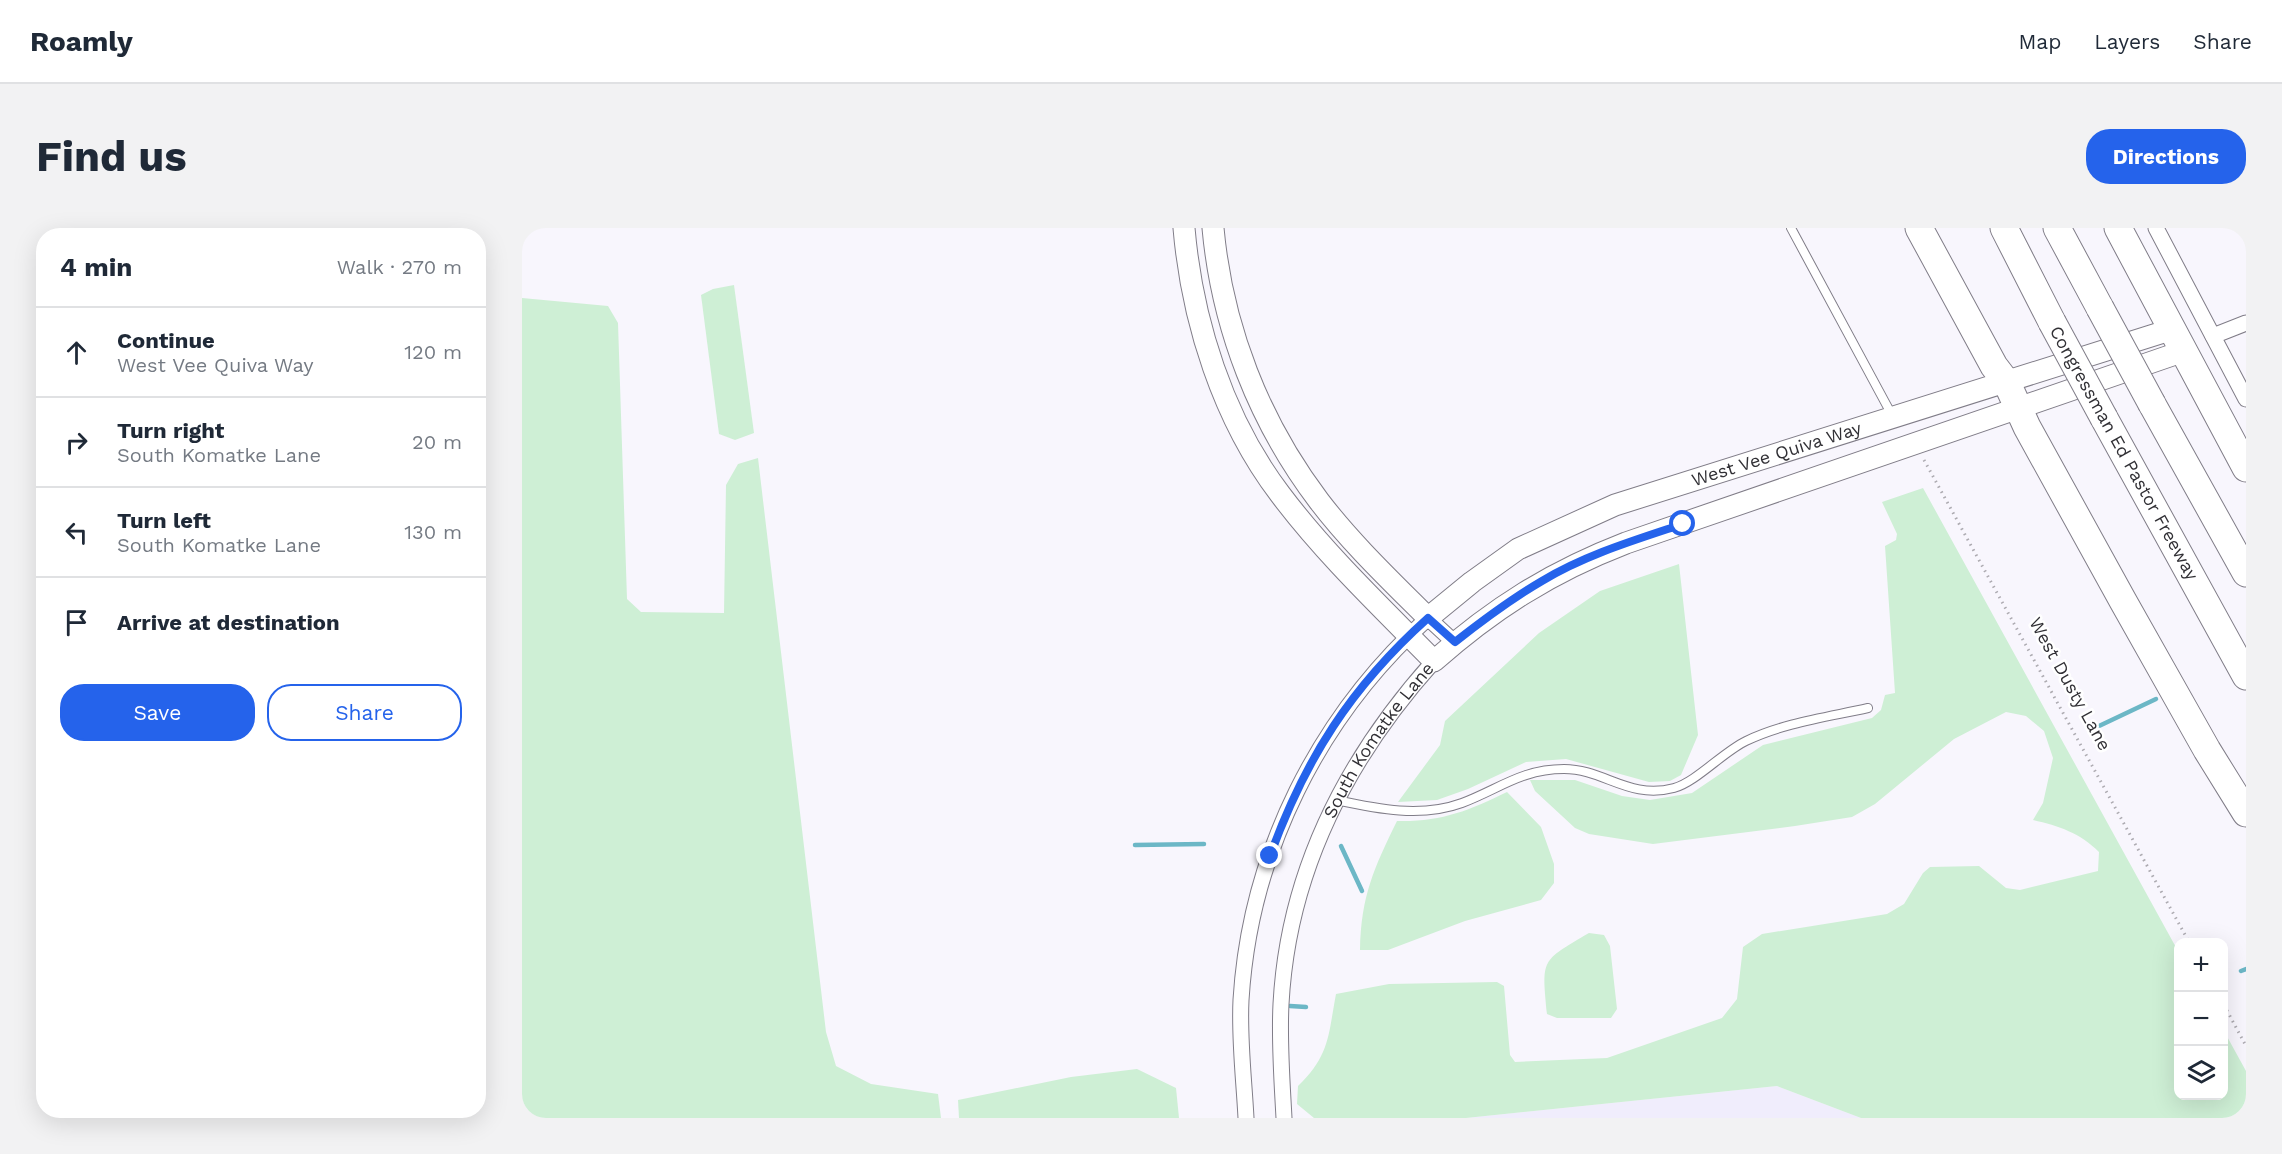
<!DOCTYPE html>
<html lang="en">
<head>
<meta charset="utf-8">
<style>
	:root { --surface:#fff; --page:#f2f2f3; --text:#1f2937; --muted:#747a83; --line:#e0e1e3; --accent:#2563eb }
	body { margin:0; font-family:"Work Sans",sans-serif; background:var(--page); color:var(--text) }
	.controls { position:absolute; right:18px; bottom:18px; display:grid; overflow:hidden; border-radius:12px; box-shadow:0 6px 24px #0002 }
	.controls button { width:54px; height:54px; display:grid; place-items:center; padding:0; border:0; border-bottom:2px solid var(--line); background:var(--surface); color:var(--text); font:30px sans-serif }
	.stop { position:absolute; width:18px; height:18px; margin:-14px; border:4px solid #2563eb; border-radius:50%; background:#fff }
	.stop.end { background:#2563eb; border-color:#fff; box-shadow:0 2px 6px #0008 }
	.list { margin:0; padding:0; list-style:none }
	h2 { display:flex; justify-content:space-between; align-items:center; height:78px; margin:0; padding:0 24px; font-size:26px }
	h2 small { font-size:20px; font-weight:400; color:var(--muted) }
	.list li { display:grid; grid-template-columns:39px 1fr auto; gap:18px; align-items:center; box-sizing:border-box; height:90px; padding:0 24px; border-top:2px solid var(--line) }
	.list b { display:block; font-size:22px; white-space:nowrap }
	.list p { margin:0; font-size:20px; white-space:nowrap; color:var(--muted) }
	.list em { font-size:20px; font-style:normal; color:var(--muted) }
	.actions { display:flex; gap:12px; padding:18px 24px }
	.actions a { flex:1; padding:14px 0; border:2px solid var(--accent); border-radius:24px; text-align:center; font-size:21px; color:var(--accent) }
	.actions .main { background:var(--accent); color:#fff }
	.icon { flex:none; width:33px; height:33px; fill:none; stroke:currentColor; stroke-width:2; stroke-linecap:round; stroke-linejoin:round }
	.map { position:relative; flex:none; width:1724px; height:890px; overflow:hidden; border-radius:24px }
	header { display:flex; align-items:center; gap:36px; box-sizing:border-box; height:84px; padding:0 30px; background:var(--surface); border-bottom:2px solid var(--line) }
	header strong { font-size:28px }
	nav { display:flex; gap:33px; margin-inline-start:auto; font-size:21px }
	.intro { display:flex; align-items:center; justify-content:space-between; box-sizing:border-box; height:144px; padding:0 36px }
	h1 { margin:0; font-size:42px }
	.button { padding:15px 27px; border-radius:24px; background:var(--accent); color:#fff; font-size:21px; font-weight:700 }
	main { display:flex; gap:36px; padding:0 36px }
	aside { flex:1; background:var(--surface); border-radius:24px; box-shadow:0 6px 24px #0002 }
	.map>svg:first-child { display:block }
	.built { fill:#f0edfc }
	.green { fill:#ceefd5 }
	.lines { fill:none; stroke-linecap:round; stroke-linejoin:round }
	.stream { stroke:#6cb7c6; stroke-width:4.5 }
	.lane-casing { stroke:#807d88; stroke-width:10 }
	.street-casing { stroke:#807d88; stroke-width:17 }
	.secondary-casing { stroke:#807d88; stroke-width:23 }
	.highway-casing { stroke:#807d88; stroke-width:29 }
	.path { stroke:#adabb1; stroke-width:3; stroke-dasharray:1.5 4.5; stroke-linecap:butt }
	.lane { stroke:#fff; stroke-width:8 }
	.street { stroke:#fff; stroke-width:15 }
	.secondary { stroke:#fff; stroke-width:21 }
	.highway { stroke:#fff; stroke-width:27 }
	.highway-bridge-casing { stroke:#807d88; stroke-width:29; stroke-linecap:butt }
	.highway-bridge { stroke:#fff; stroke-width:27 }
	.route { stroke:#2563eb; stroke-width:8 }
	.labels { text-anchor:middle; stroke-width:5; stroke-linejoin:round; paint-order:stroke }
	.street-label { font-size:18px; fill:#313035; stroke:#fff }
</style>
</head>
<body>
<header>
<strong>Roamly</strong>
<nav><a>Map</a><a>Layers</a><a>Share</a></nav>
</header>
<div class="intro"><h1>Find us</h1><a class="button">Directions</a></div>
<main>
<aside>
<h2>4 min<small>Walk · 270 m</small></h2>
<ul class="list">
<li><svg class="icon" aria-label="ahead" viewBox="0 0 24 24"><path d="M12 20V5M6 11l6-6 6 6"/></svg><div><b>Continue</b><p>West Vee Quiva Way</p></div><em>120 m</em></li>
<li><svg class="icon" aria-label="right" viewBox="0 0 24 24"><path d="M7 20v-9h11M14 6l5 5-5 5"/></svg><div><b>Turn right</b><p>South Komatke Lane</p></div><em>20 m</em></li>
<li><svg class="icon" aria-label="left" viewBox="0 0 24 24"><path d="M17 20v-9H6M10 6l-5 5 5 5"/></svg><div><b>Turn left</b><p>South Komatke Lane</p></div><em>130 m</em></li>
<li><svg class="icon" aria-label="arrive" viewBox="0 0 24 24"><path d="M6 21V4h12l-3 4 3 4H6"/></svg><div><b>Arrive at destination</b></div></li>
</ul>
<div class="actions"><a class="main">Save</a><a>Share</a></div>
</aside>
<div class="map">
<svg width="1724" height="890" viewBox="0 0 1724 890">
	<rect width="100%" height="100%" fill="#f8f6fd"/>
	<polygon class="built" points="1255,858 1339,890 944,890"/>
	<g class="green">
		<polygon points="212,57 232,205 213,212 197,206 179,67 191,61"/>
		<polygon points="0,70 86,78 96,95 105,371 119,384 202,385 204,257 216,236 236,230 304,804 314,838 349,856 416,866 419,890 0,890"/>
		<path d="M1401,260l255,463v145h46v-65l22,40v47h-385l-84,-32 -311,32h-152l-17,-14 1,-18c32,-31 30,-50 38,-92l53,-10 108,-2 7,4 6,69 5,7 92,-4 115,-40 15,-19 6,-52 19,-13 125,-20 17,-10 19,-31 7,-6 49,-1 27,22 14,2 78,-19 1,-19c-19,-19 -40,-26 -66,-32l10,-17 10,-45 -9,-27 -18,-15 -20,-4 -52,27 -79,65 -23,13 -57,9 -142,18 -64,-10 -14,-6 -40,-37 -5,-11h45l47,16 28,4 42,-7 71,-48 109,-27 9,-8 4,-15 10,-2 -10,-147 11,-6 1,-6 -15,-32z"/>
		<polygon points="1157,336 1176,507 1159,547 1148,553 1127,554 1044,531 1004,534 946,561 915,572 876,574 918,517 923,493 1017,405 1078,363"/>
		<path d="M985,564l34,35 13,37v19l-13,17 -76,21 -77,29h-28c1,-54 14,-82 37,-129 44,1 71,-10 110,-29z"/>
		<path d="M1067,705l15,2 6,11 7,63 -6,9h-54l-10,-4c-5,-56 -7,-52 42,-81z"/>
		<polygon points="615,841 654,860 657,890 437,890 436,872 549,849"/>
	</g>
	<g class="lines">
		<g class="stream">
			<polyline points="1577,498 1634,471"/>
			<polyline points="613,617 682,616"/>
			<polyline points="819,618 840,663"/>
			<polyline points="1719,743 1724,741"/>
			<polyline points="768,778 784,779"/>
		</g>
		<g class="lane-casing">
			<g id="lane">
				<polyline points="1269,0 1371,189"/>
				<path d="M814,572c42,9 85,18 126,3 37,-14 60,-34 102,-34 40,0 65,31 110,19 22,-6 49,-36 72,-47 37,-18 82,-24 122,-33"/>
			</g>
		</g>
		<g class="street-casing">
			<g id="street">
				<polyline points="1634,0 1724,171"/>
				<polyline points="1691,108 1724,95"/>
				<path d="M724,890c-2,-39 -7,-79 -5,-118 9,-147 78,-284 187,-382l27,25"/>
				<path id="s1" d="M762,890c-2,-38 -5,-76 -3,-114 7,-132 66,-246 153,-343"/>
			</g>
		</g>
		<g class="secondary-casing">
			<g id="secondary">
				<path d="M662,0c8,93 39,191 96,266 45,60 101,113 154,167 60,-53 117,-89 192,-118l558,-192"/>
				<path id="s2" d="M691,0c9,99 46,194 106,273 32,42 72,80 109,117l44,-36 46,-33 97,-44 558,-176"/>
			</g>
		</g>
		<g class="highway-casing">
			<g id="highway">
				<polyline points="1397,0 1472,138 1485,155 1505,199 1601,373 1685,522 1724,585"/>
				<polyline points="1482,0 1530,94"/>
				<polyline points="1535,0 1578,80"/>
				<polyline points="1596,0 1724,240"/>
				<polyline points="1630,176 1724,345"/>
				<polyline points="1582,190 1724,448"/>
			</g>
		</g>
		<g class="path">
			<polyline points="1402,232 1667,714"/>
			<polyline points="1702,777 1724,818"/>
		</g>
		<use href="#lane" class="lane"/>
		<use href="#street" class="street"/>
		<use href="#secondary" class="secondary"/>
		<use href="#highway" class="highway"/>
		<g class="highway-bridge-casing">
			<g id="highway-bridge">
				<polyline points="1578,80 1630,176"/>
				<polyline points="1530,94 1582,190"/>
			</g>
		</g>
		<use href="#highway-bridge" class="highway-bridge"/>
	</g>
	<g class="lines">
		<path class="route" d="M748,628c35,-97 81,-169 158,-238l27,24c28,-22 56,-43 87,-61 43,-26 93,-41 141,-57"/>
	</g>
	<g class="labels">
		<g class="street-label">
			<text transform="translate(1602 225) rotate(61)" y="6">Congressman Ed Pastor Freeway</text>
			<text dy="6" stroke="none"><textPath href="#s2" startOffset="846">West Vee Quiva Way</textPath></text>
			<text transform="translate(1548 456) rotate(61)" y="6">West Dusty Lane</text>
			<text dy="6" stroke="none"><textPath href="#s1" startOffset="400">South Komatke Lane</textPath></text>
		</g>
	</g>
</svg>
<div class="controls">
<button>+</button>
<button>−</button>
<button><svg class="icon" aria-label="layers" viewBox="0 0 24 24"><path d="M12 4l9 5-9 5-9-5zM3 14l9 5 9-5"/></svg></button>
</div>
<div class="stop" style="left:1161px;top:296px"></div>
<div class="stop end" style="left:748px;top:628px"></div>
</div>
</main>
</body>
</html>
